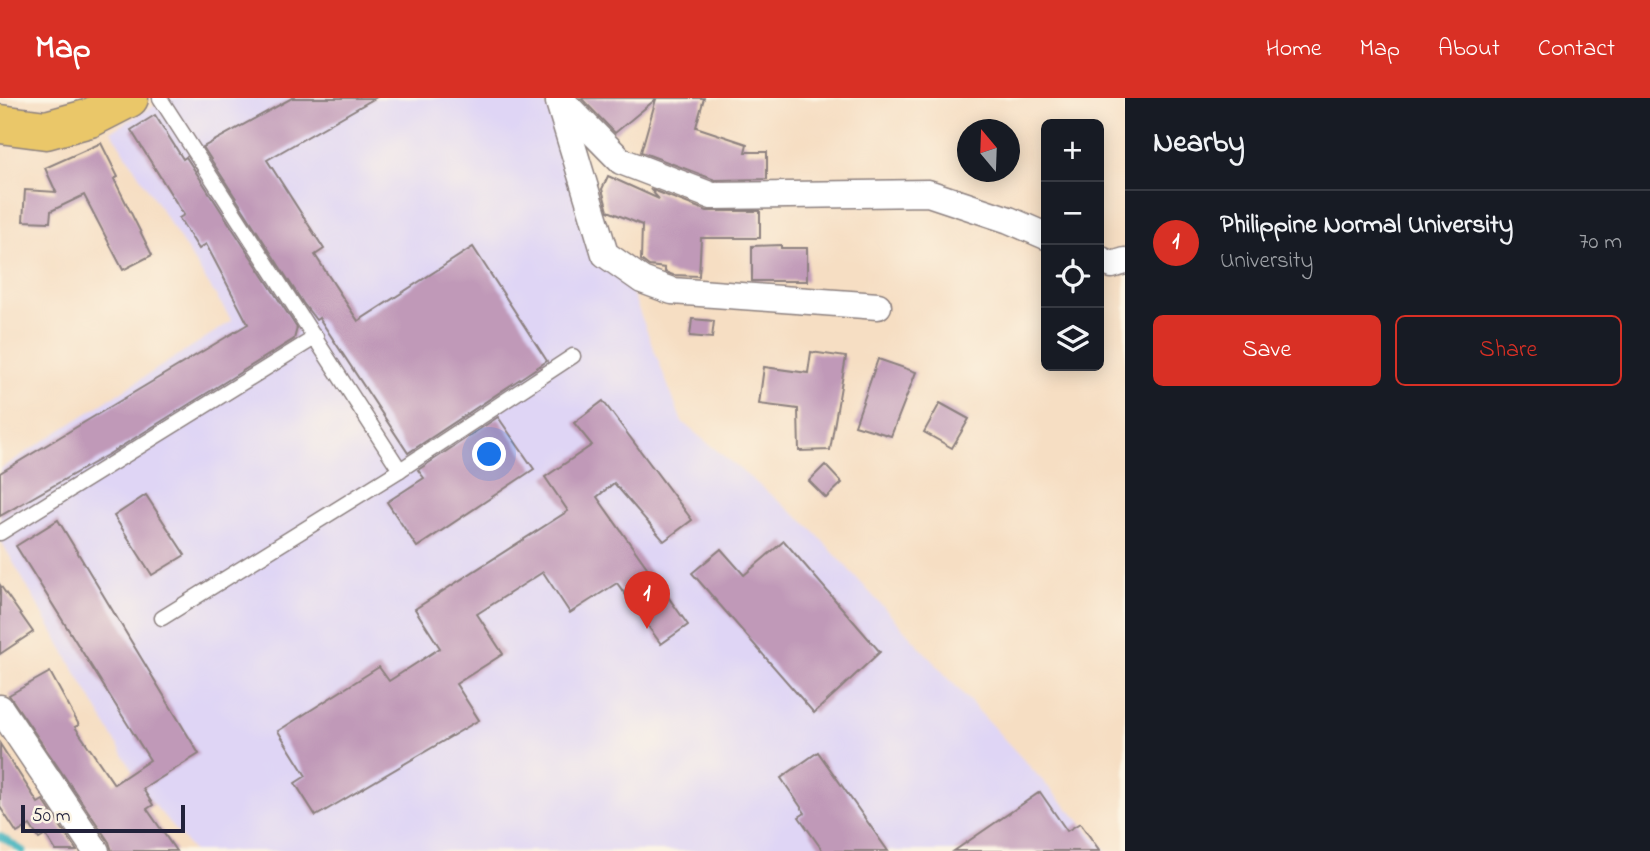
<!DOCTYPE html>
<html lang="en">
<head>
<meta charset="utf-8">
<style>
	:root { --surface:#171b24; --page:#20242c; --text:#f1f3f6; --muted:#9ea1a6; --line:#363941; --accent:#d93025 }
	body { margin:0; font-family:"Indie Flower",sans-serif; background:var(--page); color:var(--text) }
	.controls { position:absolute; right:21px; top:21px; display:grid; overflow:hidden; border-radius:10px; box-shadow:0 4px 18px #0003 }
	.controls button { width:63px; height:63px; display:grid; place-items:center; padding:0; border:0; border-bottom:2px solid var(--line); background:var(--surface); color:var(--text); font:35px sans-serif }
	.compass { position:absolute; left:957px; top:21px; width:63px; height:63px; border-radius:50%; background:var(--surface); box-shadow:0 4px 18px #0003; rotate:341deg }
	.scale { position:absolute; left:21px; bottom:18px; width:164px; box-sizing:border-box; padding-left:7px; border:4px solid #22223b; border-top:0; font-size:19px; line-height:24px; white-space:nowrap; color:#22223b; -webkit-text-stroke:5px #fcf5e5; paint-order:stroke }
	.you { position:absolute; left:490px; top:357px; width:24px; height:24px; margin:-18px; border:5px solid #fff; border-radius:50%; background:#1a73e8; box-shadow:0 0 0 10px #1a73e833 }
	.badge { display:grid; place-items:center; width:46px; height:46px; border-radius:50%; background:var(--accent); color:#fff; font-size:23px; font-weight:700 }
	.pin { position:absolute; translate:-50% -58px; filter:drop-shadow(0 2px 4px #0008) }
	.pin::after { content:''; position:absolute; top:37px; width:24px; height:21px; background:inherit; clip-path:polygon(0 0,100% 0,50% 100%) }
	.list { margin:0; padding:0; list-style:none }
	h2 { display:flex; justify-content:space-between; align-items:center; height:91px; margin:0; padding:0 28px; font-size:30px }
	h2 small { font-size:23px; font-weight:400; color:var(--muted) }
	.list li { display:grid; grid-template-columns:46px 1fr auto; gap:21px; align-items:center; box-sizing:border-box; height:105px; padding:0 28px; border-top:2px solid var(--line) }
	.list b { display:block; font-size:26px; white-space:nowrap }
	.list p { margin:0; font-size:23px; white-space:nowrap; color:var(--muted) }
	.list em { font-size:23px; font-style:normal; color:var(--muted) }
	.actions { display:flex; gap:14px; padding:21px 28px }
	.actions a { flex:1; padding:16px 0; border:2px solid var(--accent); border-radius:10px; text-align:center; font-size:24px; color:var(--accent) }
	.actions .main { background:var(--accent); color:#fff }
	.icon { flex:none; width:38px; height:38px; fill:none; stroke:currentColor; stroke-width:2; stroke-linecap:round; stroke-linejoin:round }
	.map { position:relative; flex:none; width:1125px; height:753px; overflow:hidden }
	header { display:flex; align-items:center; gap:42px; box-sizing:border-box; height:98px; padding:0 35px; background:var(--accent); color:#fff }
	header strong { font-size:33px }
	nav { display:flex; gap:38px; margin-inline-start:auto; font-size:24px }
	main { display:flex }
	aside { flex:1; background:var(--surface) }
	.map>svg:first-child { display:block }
	.built { fill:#dfd5f5 }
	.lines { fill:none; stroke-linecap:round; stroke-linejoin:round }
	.stream { stroke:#46b5bf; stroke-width:7 }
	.building { fill:#c099b8 }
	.lane-casing { stroke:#8c807f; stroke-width:17 }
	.street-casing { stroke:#8c807f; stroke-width:29 }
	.primary-casing { stroke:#8c807f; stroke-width:41 }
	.lane { stroke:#fff; stroke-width:14 }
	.street { stroke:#fff; stroke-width:26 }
	.primary { stroke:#eac769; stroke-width:38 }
</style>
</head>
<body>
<header>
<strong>Map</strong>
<nav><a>Home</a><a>Map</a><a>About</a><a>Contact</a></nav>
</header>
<main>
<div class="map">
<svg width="1125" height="753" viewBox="0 0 1125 753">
	<rect width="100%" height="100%" fill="#fcf5e5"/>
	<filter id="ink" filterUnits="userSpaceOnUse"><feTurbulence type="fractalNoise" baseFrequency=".0143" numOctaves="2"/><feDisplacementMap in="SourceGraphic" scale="14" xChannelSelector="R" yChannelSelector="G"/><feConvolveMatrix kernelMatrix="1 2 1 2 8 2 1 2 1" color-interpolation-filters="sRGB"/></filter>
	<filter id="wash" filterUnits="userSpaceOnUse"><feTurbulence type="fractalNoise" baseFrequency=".00686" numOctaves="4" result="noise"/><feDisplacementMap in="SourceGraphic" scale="28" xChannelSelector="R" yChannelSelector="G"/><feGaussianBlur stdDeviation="1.57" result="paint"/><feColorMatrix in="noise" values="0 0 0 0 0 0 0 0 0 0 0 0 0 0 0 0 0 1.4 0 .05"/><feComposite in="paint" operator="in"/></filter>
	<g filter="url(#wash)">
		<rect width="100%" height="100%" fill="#f6dec3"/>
		<polygon class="built" points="168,0 539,0 570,34 682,324 809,428 1107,753 193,753 146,697 0,441 0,371 232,223 111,33"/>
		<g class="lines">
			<polyline class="stream" points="0,738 23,753"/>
		</g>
		<g id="blocks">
			<g class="building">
				<polygon points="292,0 375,0 267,62 324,151 315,157 358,223 473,149 547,263 408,355 319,220 316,222 303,205 203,49"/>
				<polygon points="581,0 704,0 696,29 747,46 745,54 767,54 767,81 715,82 641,54 656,1 615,35"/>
				<polygon points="155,17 183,61 186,59 297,230 294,241 109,356 0,418 0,375 248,226 206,146 199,151 179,120 184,117 131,32"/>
				<polygon points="101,45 118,79 114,81 152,157 123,172 84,97 51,113 50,124 23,123 25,92 56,94 45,70"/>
				<polygon points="608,78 659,101 650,91 707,113 760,113 760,140 701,140 699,178 673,177 665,174 665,170 649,168 641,162 642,127 608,113 602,91"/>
				<polygon points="781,147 781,150 807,150 807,183 752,183 752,148"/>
				<polygon points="692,221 714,223 712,240 690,238"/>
				<polygon points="811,254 846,259 830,352 799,353 798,311 759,306 764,269 808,275"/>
				<polygon points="878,261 916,274 891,338 855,327"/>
				<polygon points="603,303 692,422 664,443 614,385 597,399 688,527 661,546 617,485 570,515 543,474 477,516 503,556 456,586 479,622 316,718 295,685 306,678 278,633 379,569 389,583 440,550 415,511 568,413 545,379 592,347 574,325"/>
				<polygon points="940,305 969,321 952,350 924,334"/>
				<polygon points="498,319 534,371 417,449 387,404 424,380 418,372"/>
				<polygon points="825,367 842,385 826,400 809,383"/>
				<polygon points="146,397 185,457 152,477 114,418"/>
				<polygon points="58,422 199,656 143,691 153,707 147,711 176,753 112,753 109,744 9,597 50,574 79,627 75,629 114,686 150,662 16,448"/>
				<polygon points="784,443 880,554 814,615 692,475 721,451 744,477"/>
				<polygon points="0,487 33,534 0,556"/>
				<polygon points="0,646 38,705 43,702 77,753 56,753 46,737 39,741 30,727 17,735 0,709"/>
				<polygon points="818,654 888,753 823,753 799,719 805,715 781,680"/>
				<polygon points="1040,694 1067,733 1080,725 1100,753 954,753"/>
			</g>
		</g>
	</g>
	<g filter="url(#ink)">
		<use href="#blocks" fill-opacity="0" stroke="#8c807f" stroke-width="2"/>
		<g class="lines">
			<g class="lane-casing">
				<g id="lane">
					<polyline points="160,0 400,372"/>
					<polyline points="0,435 316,239"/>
					<polyline points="162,520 400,372 573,258"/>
				</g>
			</g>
			<g class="street-casing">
				<g id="street">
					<polyline points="559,0 621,63 712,98 928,95 1009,122 1046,138"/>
					<polyline points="559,4 605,156 642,182 672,193 878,208"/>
					<polyline points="1099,161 1112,167 1125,163"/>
					<polyline points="0,610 96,753"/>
				</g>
			</g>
			<g class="primary-casing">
				<polyline id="primary" points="0,26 46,32 90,20 129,0"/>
			</g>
			<use href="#lane" class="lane"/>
			<use href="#street" class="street"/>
			<use href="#primary" class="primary"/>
		</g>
	</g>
</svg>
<div class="controls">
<button>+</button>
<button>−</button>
<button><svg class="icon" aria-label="locate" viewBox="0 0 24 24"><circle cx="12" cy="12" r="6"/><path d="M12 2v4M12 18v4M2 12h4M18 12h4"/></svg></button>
<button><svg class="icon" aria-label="layers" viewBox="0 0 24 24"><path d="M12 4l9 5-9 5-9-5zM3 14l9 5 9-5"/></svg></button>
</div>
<svg class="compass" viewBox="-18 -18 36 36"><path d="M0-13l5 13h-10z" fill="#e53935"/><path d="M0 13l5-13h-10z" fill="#9ea1a6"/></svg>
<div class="scale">50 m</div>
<div class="you"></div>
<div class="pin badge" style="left:647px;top:531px">1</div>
</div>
<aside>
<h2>Nearby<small></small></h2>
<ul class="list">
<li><span class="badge">1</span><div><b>Philippine Normal University</b><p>University</p></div><em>70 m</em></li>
</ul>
<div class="actions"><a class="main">Save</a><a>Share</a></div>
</aside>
</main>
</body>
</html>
